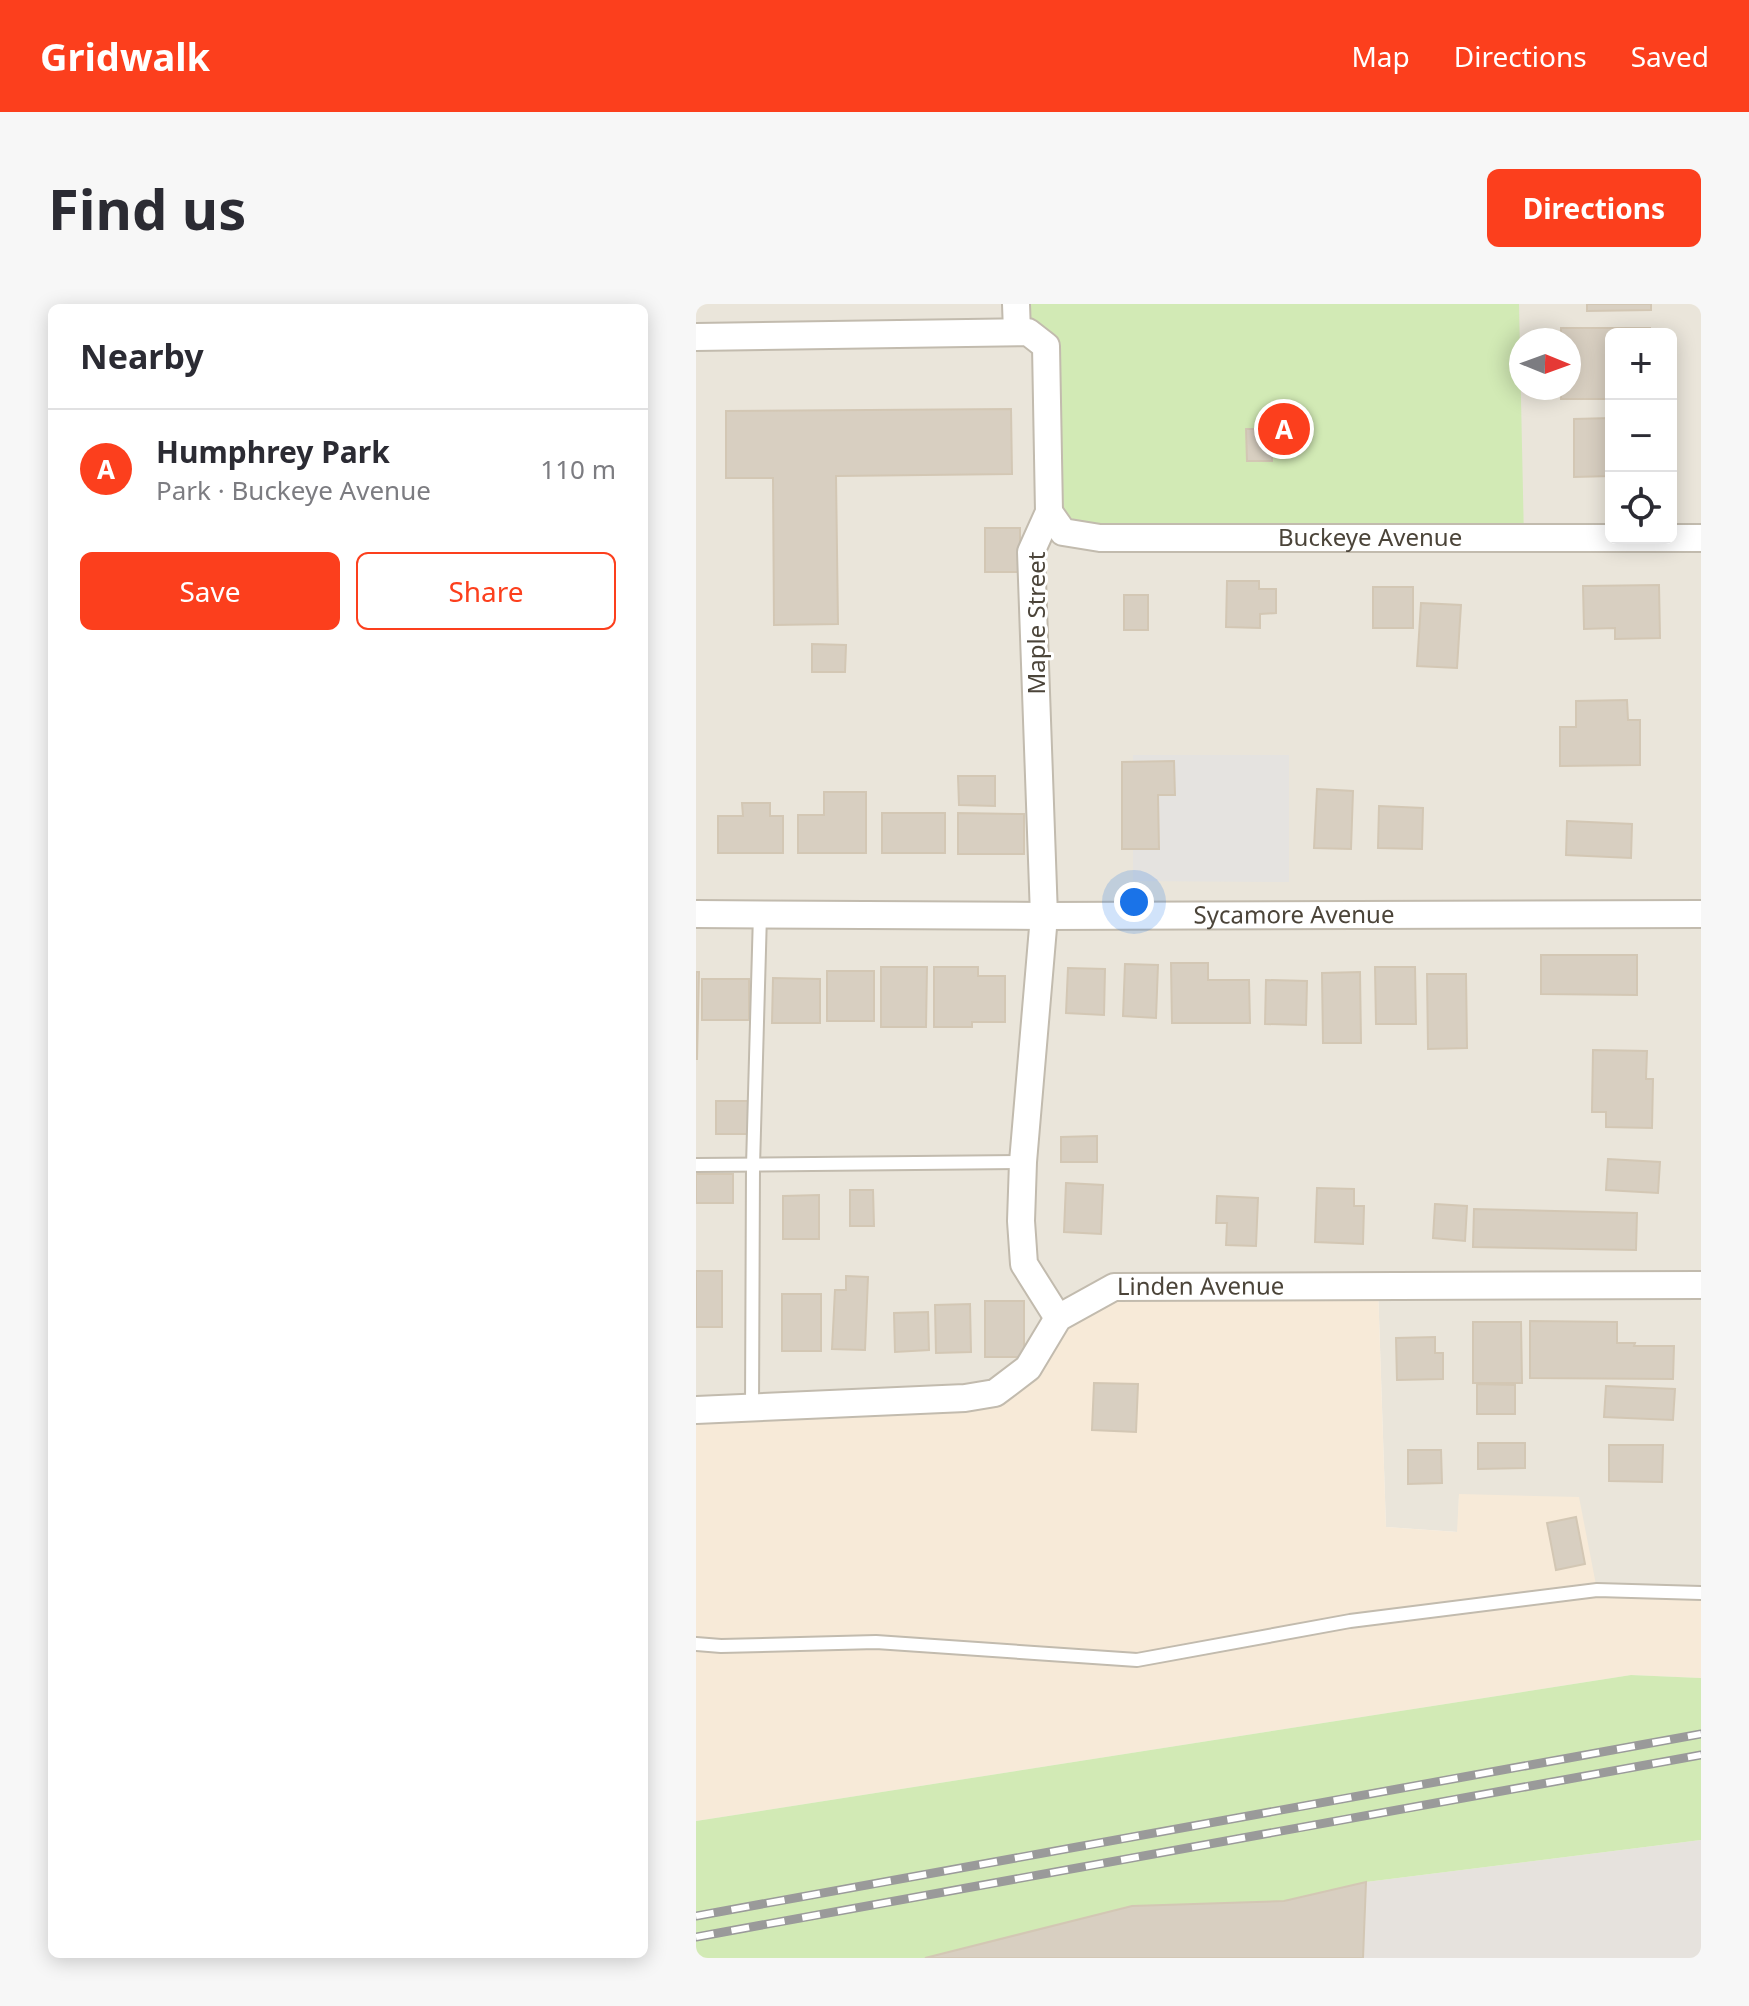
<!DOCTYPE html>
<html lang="en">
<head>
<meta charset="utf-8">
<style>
	:root { --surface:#fff; --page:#f7f7f7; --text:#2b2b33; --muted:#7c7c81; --line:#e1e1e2; --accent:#fc3f1d }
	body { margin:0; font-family:"Noto Sans",sans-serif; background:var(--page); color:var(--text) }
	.controls { position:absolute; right:24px; top:24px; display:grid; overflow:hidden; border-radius:12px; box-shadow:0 4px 20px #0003 }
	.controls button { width:72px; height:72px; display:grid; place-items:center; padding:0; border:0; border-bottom:2px solid var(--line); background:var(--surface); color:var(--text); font:40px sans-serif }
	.compass { position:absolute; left:813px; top:24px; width:72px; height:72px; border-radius:50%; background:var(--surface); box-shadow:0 4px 20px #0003; rotate:91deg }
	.you { position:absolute; left:438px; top:598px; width:28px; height:28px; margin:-20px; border:6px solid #fff; border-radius:50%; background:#1a73e8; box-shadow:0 0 0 12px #1a73e833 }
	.badge { display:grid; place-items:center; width:52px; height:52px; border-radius:50%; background:var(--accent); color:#fff; font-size:26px; font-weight:700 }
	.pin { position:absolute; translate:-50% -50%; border:4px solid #fff; box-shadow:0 2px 8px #0006 }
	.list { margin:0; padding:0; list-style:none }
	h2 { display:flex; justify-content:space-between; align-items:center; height:104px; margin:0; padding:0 32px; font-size:34px }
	h2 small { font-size:26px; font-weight:400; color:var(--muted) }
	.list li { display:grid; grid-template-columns:52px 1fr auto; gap:24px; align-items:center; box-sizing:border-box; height:120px; padding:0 32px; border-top:2px solid var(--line) }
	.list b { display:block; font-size:30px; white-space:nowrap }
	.list p { margin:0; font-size:26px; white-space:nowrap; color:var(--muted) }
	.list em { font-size:26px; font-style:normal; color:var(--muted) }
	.actions { display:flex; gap:16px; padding:24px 32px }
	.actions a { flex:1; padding:18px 0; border:2px solid var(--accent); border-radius:12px; text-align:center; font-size:28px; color:var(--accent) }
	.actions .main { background:var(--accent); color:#fff }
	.icon { flex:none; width:44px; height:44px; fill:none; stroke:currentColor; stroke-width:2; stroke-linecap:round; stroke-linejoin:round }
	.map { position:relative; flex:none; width:1005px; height:1654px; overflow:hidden; border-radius:12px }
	header { display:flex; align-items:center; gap:48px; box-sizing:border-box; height:112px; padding:0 40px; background:var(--accent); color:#fff }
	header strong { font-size:38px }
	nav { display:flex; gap:44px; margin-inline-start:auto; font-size:28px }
	.intro { display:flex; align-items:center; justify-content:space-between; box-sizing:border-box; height:192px; padding:0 48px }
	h1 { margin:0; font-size:56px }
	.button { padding:20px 36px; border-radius:12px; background:var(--accent); color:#fff; font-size:28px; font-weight:700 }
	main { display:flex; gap:48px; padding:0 48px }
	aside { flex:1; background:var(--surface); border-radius:12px; box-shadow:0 4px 20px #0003 }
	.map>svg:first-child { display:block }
	.residential { fill:#eae5da; fill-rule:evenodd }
	.commercial { fill:#f7ead8 }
	.industrial { fill:#e6e2dd }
	.green { fill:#d2eab5 }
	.parking { fill:#e5e3e0 }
	.building { fill:#d8cfc1; stroke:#d3c7b4; stroke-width:2 }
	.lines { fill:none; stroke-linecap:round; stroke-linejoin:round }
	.service-casing { stroke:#c2bbae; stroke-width:16 }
	.minor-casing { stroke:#c2bbae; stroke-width:30 }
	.service { stroke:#fff; stroke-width:12 }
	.minor { stroke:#fff; stroke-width:26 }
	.rail-casing { stroke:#9a9a9a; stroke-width:9 }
	.rail { stroke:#fff; stroke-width:6; stroke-dasharray:18; stroke-linecap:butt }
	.labels { text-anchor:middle; stroke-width:6; stroke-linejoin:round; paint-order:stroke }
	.street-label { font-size:24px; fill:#4b4439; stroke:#fff }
</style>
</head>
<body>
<header>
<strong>Gridwalk</strong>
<nav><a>Map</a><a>Directions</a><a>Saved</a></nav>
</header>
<div class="intro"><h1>Find us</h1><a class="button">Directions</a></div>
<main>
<aside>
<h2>Nearby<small></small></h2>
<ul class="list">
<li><span class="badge">A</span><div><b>Humphrey Park</b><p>Park · Buckeye Avenue</p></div><em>110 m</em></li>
</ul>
<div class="actions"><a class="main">Save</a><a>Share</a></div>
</aside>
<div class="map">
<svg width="1005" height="1654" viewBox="0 0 1005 1654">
	<rect width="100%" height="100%" fill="#f6f3ec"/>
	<path class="residential" d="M0,0h1005v1289l-104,-3 -138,-95 -1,37 -72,-5 -8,-240 -383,106 -299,17zM915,30h60v204h-60zM825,36h48v48h-48z"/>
	<polygon class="commercial" points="682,982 690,1223 761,1228 763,1190 883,1193 901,1286 1005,1289 1005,1374 935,1371 0,1517 0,1106 299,1089 362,1014 418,983"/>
	<polygon class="industrial" points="1005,1536 1005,1654 229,1654 436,1602 670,1578"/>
	<g class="green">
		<polygon points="320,0 823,0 828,236 367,228 350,42"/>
		<polygon points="935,1371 1005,1374 1005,1536 670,1578 588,1597 436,1602 229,1654 0,1654 0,1517"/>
	</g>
	<polygon class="parking" points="437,451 593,451 593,578 437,577"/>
	<g class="building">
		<polygon points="891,0 955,0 955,6 891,7"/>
		<polygon points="865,24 954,24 954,30 915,30 915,95 865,95 865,84 873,84 873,36 865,36"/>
		<polygon points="315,105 316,170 140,172 142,320 78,321 77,174 30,174 30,107"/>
		<polygon points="915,114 915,172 878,173 878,115"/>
		<polygon points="550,125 575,125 576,157 551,157"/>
		<rect x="289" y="224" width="35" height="44"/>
		<polygon points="531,277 563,277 563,285 580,285 580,309 564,310 564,324 530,323"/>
		<polygon points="963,281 964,334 919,335 919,324 888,325 887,282"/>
		<rect x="677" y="283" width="40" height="41"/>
		<rect x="428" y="291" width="24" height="35"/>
		<polygon points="725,299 765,301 761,364 721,362"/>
		<polygon points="116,340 150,341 149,368 116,368"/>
		<polygon points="931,396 932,416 944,416 944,461 864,462 864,423 880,423 880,397"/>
		<polygon points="478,457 479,491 462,491 463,545 426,545 426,458"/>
		<polygon points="262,472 299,472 299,502 263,501"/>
		<polygon points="621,485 657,487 655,545 618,544"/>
		<polygon points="128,488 170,488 170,549 102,549 102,511 128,511"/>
		<polygon points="46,499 74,499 74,512 87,512 87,549 22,549 22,512 47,512"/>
		<polygon points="683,502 727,504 726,545 682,544"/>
		<rect x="186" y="509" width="63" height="40"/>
		<polygon points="262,509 328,510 328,550 262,550"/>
		<polygon points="871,517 936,520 935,554 870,551"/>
		<polygon points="845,651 941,651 941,691 845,690"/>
		<polygon points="475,659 512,659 512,676 553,676 554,719 476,719"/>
		<polygon points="429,660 462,661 460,714 427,712"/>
		<polygon points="185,663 231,663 230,723 185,723"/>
		<polygon points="238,663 282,663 282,672 309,672 309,718 276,718 276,723 238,723"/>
		<polygon points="679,663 719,663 720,720 680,720"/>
		<polygon points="372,664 409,665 408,711 370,709"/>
		<rect x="131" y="667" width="47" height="50"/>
		<polygon points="0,668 3,668 1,755 0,755"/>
		<polygon points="664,668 665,739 627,739 626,669"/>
		<polygon points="731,670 770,670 771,744 732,745"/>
		<polygon points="77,674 124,675 124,719 76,719"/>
		<rect x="6" y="675" width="47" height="41"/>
		<polygon points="570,676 611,677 610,721 569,720"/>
		<polygon points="897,746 951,747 950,775 957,775 956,824 910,823 910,808 896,808"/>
		<polygon points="20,797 53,797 54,830 20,830"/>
		<polygon points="401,832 401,858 365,858 365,833"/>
		<polygon points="912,855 964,858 962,889 910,886"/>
		<rect x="0" y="870" width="37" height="29"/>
		<polygon points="370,879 407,881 405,930 368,928"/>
		<polygon points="621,884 658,885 658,902 668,902 667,940 619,938"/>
		<polygon points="154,886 177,886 178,922 154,922"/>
		<polygon points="123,891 123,935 87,935 87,892"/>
		<polygon points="521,892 562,894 560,942 530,941 531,919 520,919"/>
		<polygon points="739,900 771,902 769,937 737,934"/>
		<polygon points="778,905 941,909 940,946 777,943"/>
		<rect x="0" y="967" width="26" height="56"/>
		<polygon points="150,972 172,973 169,1046 136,1045 139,986 150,986"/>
		<rect x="86" y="990" width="39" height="57"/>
		<rect x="289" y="997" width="39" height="56"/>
		<polygon points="274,1000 275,1048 240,1049 239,1001"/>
		<polygon points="232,1008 233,1046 199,1048 198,1009"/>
		<polygon points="834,1017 921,1018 921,1039 939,1039 938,1042 978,1042 977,1075 834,1074"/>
		<polygon points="777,1018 825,1018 826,1079 777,1079"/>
		<polygon points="739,1033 739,1049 747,1049 747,1075 701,1076 700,1034"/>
		<polygon points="398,1079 442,1080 440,1128 396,1126"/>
		<polygon points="781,1080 819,1081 819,1110 781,1110"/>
		<polygon points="910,1082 979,1085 977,1116 908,1113"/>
		<polygon points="782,1139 829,1139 829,1164 782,1165"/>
		<polygon points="913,1141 967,1141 966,1178 913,1177"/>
		<polygon points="712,1146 745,1146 746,1179 712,1180"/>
		<polygon points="880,1213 889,1260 860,1266 851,1219"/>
		<polygon points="670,1578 667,1654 229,1654 436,1602 588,1597"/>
	</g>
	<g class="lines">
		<g class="service-casing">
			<g id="service">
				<polyline points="0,861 327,858"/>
				<polyline points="56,1105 57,862 64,610"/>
				<polyline points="0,1340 25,1342 180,1338 441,1356 654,1317 901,1286 1005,1289"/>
			</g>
		</g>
		<g class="minor-casing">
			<g id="minor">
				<polyline points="320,0 321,28"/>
				<polyline points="0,33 332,28 350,42 353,208 335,248 348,612 327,858 325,917 328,960 362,1014"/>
				<path id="s1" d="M353,208l14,20 37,6h601"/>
				<path id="s2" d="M0,610l348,2 657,-2"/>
				<path id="s3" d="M0,1106l269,-12 30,-5 33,-25 30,-50 56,-31 587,-2"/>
			</g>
		</g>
		<use href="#service" class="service"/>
		<use href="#minor" class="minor"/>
		<g class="rail-casing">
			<g id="rail">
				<polyline points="0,1612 1005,1430"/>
				<polyline points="0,1633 1005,1451"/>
			</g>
		</g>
		<use href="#rail" class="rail"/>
	</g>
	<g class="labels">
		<g class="street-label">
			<text dy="8" stroke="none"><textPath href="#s1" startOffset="332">Buckeye Avenue</textPath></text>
			<text transform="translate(341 319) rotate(-90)" y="8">Maple Street</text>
			<text dy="8" stroke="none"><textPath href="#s2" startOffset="598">Sycamore Avenue</textPath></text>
			<text dy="8" stroke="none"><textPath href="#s3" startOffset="550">Linden Avenue</textPath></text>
		</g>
	</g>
</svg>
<div class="controls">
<button>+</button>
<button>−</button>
<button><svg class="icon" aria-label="locate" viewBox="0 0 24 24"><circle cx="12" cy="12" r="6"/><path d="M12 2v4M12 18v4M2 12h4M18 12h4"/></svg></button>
</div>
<svg class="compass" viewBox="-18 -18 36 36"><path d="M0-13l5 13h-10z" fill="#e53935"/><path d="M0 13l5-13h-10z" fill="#7c7c81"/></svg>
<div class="you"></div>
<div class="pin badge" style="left:588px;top:125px">A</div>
</div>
</main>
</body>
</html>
